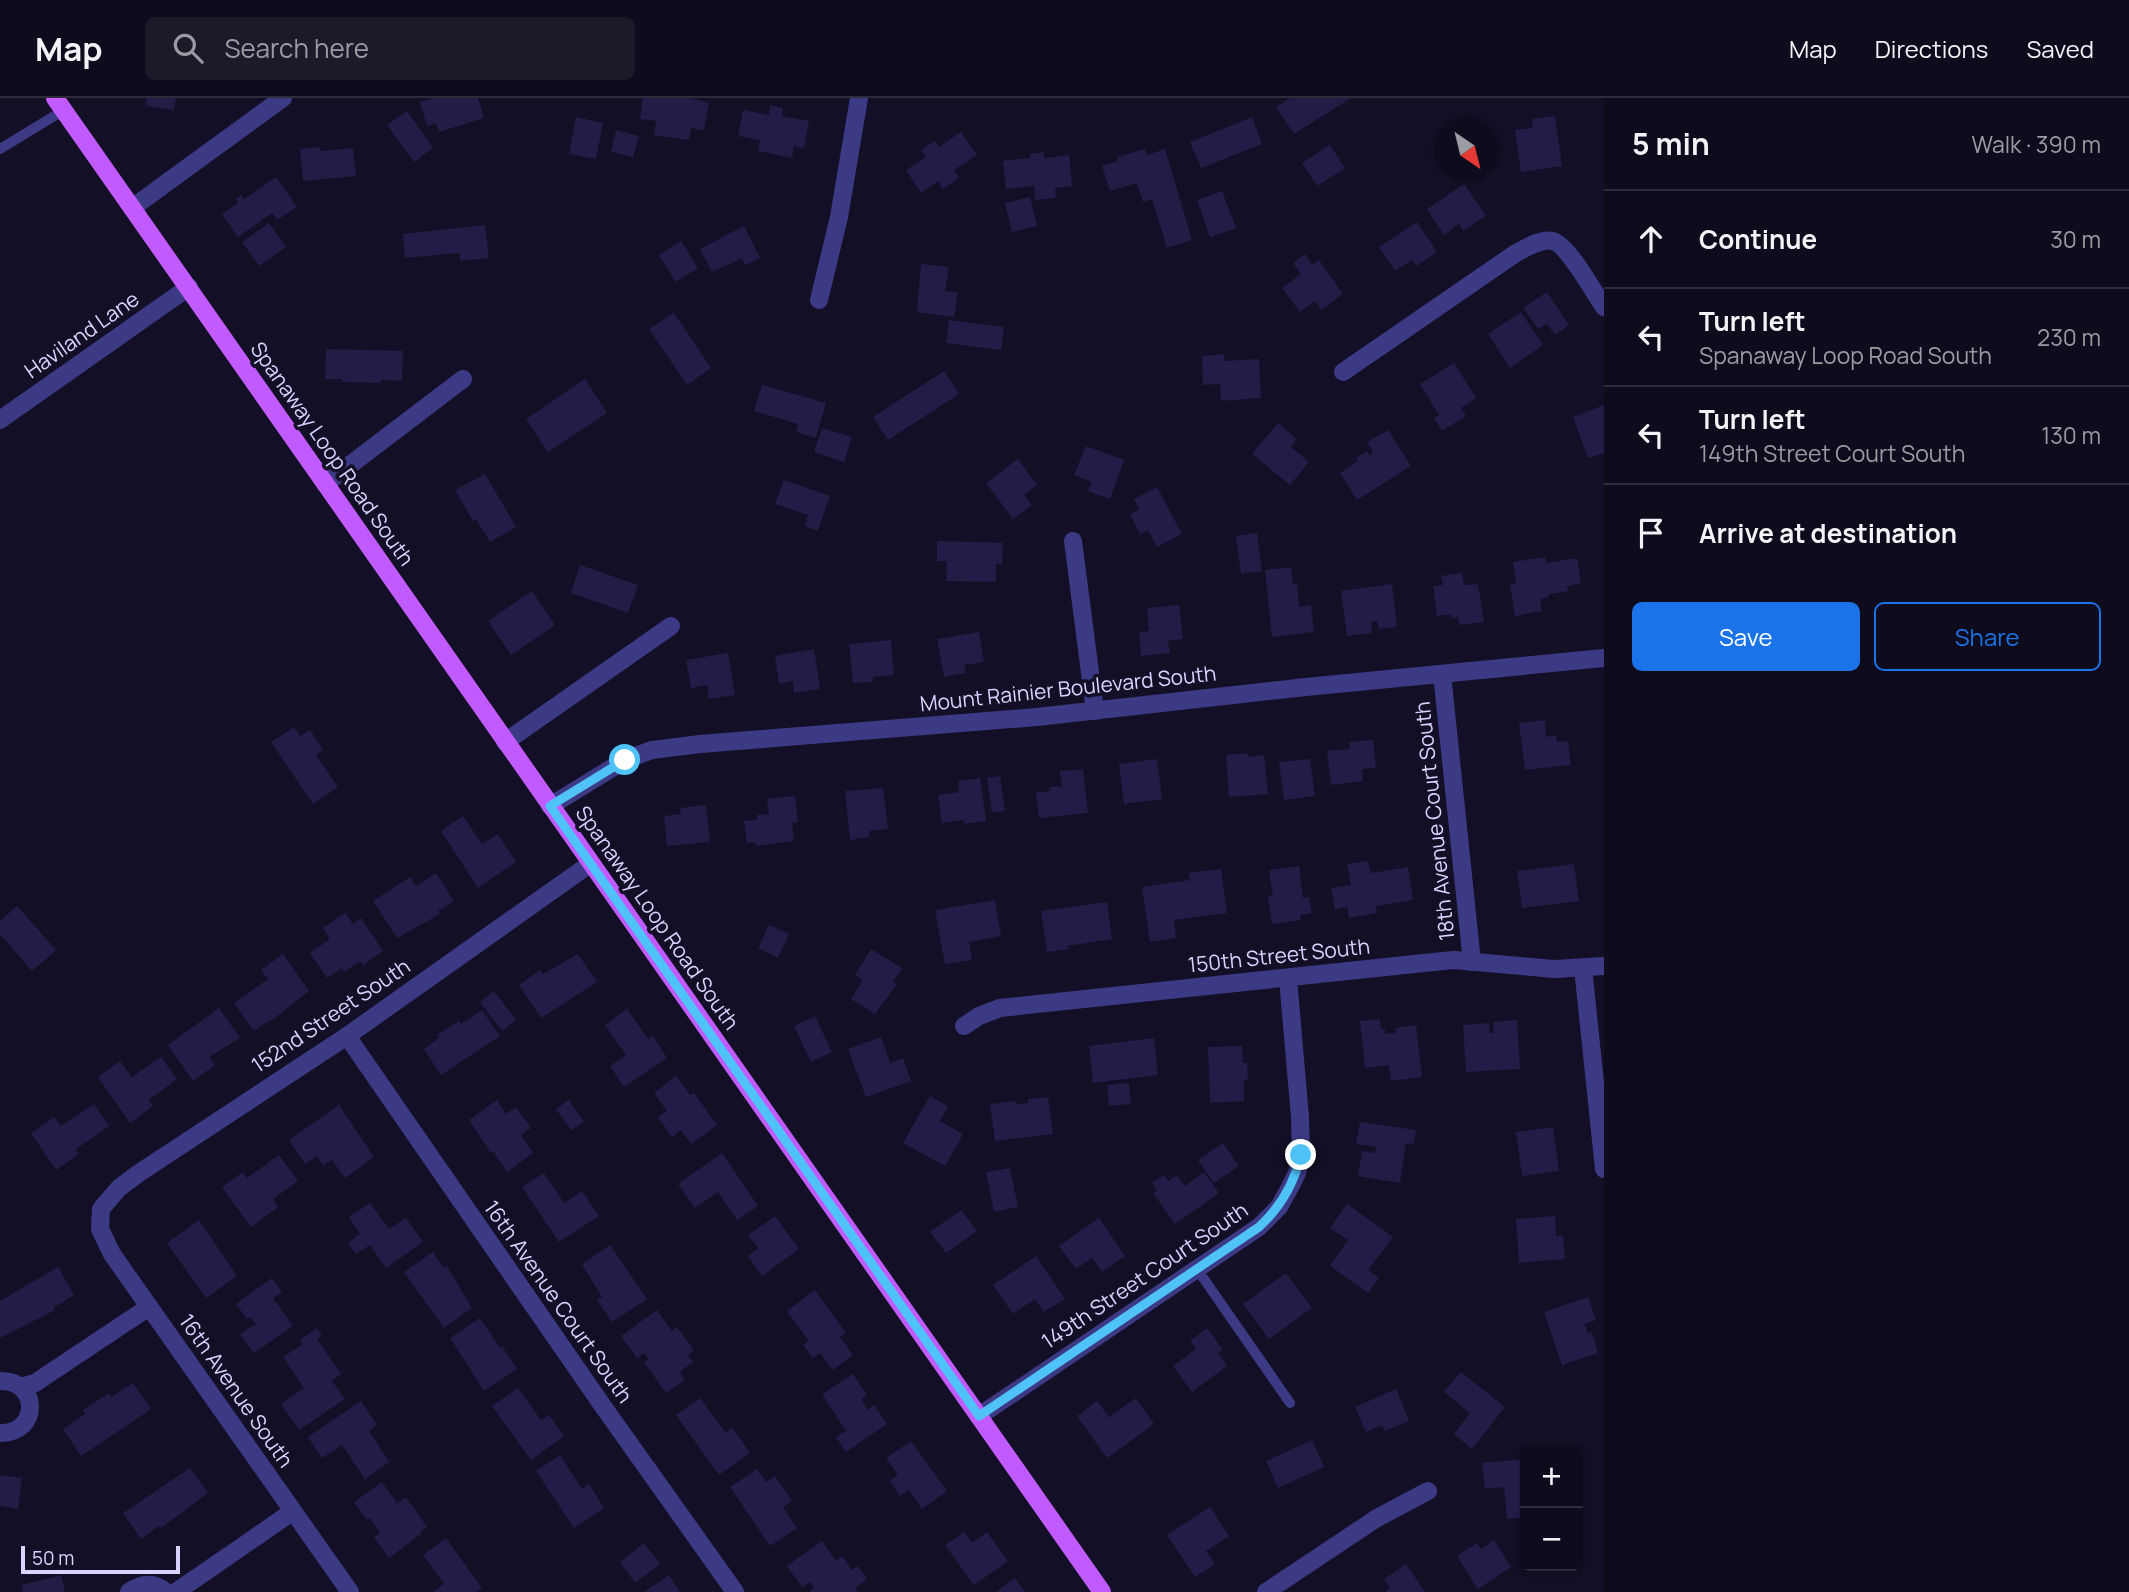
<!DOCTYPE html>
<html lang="en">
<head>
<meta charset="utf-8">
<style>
	:root { --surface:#0e0b1c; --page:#1c1929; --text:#f1f3f6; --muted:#9b9ba3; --line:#2e2b3b; --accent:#1a73e8 }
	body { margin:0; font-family:Manrope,sans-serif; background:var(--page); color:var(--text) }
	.controls { position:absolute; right:21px; bottom:21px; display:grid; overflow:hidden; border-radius:10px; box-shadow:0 2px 5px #0004 }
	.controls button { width:63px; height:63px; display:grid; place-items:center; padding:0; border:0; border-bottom:2px solid var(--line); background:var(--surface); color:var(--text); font:35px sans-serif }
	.compass { position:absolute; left:1436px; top:21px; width:63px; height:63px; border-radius:50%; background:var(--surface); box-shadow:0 2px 5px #0004; rotate:145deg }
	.scale { position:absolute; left:21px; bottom:18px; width:159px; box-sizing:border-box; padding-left:7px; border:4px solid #d9d4ff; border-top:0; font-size:19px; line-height:24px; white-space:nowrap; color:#d9d4ff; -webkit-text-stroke:5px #130f26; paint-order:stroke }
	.stop { position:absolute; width:21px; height:21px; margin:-16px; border:5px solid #4fc3f7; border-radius:50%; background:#fff }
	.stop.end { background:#4fc3f7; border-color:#fff; box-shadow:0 2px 7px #0008 }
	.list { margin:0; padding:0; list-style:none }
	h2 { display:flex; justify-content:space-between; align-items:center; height:91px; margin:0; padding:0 28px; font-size:30px }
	h2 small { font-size:23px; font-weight:400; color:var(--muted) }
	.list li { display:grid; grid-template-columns:46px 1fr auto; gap:21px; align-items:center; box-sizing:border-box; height:98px; padding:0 28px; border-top:2px solid var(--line) }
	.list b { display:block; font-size:26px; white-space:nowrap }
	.list p { margin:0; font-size:23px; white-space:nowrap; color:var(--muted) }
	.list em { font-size:23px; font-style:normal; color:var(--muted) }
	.actions { display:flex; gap:14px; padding:21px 28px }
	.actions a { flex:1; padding:16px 0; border:2px solid var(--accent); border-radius:10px; text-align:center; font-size:24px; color:var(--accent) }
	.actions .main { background:var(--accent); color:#fff }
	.icon { flex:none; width:38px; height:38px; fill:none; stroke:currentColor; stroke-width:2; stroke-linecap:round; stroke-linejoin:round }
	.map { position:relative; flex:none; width:1604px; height:1494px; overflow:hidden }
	header { display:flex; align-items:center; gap:42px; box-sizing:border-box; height:98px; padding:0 35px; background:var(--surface); border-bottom:2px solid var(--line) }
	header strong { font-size:33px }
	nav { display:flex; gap:38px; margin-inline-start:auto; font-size:24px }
	.search { width:490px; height:63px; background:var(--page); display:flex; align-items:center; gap:18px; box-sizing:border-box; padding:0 24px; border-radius:10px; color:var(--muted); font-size:26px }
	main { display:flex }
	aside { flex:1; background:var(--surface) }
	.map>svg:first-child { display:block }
	.building { fill:#241b47 }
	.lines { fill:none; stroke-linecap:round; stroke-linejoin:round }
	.lane { stroke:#3d3a85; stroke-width:10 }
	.street { stroke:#3d3a85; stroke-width:18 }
	.primary { stroke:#c25bff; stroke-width:18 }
	.route { stroke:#4fc3f7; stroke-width:9 }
	.labels { text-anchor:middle; stroke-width:7; stroke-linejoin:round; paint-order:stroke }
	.street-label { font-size:21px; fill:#d9d4ff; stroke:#130f26 }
</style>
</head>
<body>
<header>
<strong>Map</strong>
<div class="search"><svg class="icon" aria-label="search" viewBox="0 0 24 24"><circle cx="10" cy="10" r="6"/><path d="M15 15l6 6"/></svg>Search here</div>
<nav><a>Map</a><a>Directions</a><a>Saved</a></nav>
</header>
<main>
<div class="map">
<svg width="1604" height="1494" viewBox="0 0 1604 1494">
	<rect width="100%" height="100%" fill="#130f26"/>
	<g class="building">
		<polygon points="147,0 176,0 174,12 146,8"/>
		<polygon points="433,0 478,0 484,20 439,34 436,25 427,28 420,4"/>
		<polygon points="643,0 689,0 709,5 704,32 691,30 689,42 654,37 656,23 640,21"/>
		<polygon points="1290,0 1351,0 1294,36 1276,9"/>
		<polygon points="770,7 783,10 782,18 809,23 804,50 794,48 792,60 758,53 760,42 738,38 743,12 769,17"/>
		<polygon points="407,13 433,50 414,64 387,27"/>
		<polygon points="1555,18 1562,68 1521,74 1515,32 1533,30 1532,21"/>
		<polygon points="576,19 603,25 596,61 569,56"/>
		<polygon points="1252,19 1262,46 1201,70 1190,44"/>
		<polygon points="616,32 639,38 633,59 611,54"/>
		<polygon points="961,34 977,57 954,72 959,80 943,91 938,83 921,95 906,72 926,59 921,52 935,43 939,49"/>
		<polygon points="1330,47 1345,70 1317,88 1302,65"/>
		<polygon points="320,49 320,53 353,50 356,78 303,83 300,51"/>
		<polygon points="1145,51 1147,57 1165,51 1192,142 1167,150 1152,101 1143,104 1137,85 1110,93 1102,68 1118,63 1117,59"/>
		<polygon points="1044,54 1044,60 1069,57 1072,88 1055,90 1056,100 1035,102 1034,88 1006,91 1003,63 1030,60 1030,56"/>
		<polygon points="276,79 297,109 277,122 272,115 238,139 222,116 238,105 236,101 241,97 244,101"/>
		<polygon points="1464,86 1486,118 1463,133 1459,126 1444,137 1427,111"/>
		<polygon points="1222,93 1236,130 1210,139 1197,102"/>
		<polygon points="1030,99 1037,128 1012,134 1005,105"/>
		<polygon points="1417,124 1437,154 1416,168 1412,162 1395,173 1379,149"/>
		<polygon points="269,125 286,149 259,168 242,144"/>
		<polygon points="485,127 489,160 460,163 459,155 405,160 403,136"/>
		<polygon points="744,128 760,160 745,167 742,160 712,174 700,151"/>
		<polygon points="681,143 698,170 676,184 659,157"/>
		<polygon points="1305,156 1312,167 1319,162 1343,196 1321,212 1315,203 1300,214 1282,190 1301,176 1293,165"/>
		<polygon points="921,166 949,169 945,193 958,194 954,219 917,214"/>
		<polygon points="1547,194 1569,227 1555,237 1547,226 1538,231 1523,210"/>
		<polygon points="1521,214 1543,247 1510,270 1488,236"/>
		<polygon points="674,215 711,270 687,287 649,231"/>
		<polygon points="949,222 1004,229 1001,252 946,245"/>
		<polygon points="326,251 403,253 402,283 381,282 381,285 342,284 342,281 325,281"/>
		<polygon points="1224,256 1224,263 1259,261 1261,300 1221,303 1220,286 1203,287 1202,258"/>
		<polygon points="1454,265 1476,300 1461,310 1466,318 1442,333 1434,320 1439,317 1420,286"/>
		<polygon points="944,273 959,296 888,342 873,319"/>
		<polygon points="585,281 607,315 548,354 526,321"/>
		<polygon points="762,287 826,305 816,340 796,334 798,326 754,313"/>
		<polygon points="1604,307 1604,355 1588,360 1573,319"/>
		<polygon points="1278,325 1297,341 1291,349 1309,364 1290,387 1252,356"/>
		<polygon points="822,330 852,339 844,364 814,354"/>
		<polygon points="1388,332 1411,368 1357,402 1340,375 1358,363 1356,360 1367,353 1369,357 1373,354 1367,344"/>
		<polygon points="1086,348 1124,362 1110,401 1088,393 1092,384 1074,377"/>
		<polygon points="1018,361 1037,387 1024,397 1032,407 1013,421 986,385"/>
		<polygon points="485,376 516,429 490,444 476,421 473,423 455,392"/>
		<polygon points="784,382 830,398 818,433 805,428 808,417 775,406"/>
		<polygon points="1157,389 1182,436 1157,449 1148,432 1140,436 1130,416 1139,411 1134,401"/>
		<polygon points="1257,435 1262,473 1241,476 1236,438"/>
		<polygon points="937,443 1003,445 1002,466 996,466 996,484 946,483 947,463 937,463"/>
		<polygon points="1546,459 1546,465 1577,460 1581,485 1567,488 1568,493 1549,496 1549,499 1540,501 1542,513 1515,518 1510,486 1516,485 1513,464"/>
		<polygon points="580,467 638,487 628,515 571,495"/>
		<polygon points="1291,469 1293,486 1297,485 1299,509 1311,507 1314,534 1272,539 1265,472"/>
		<polygon points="1462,475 1464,487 1478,486 1484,524 1459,527 1458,519 1452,520 1451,516 1437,518 1433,488 1443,487 1441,478"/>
		<polygon points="1392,486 1397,529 1379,531 1377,523 1371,524 1372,535 1347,538 1341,493"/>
		<polygon points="532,493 555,527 511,557 488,523"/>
		<polygon points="1179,507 1183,541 1168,543 1170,555 1141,558 1139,534 1149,533 1147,510"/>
		<polygon points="979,534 984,564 964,567 966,575 944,579 937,541"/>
		<polygon points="891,542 894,577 873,579 873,584 853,585 849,546"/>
		<polygon points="814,551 820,591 794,595 793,583 779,586 775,558"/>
		<polygon points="728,555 735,597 709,601 707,587 691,590 686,562"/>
		<polygon points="1545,622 1546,639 1556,637 1557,644 1568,643 1571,667 1525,672 1519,625"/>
		<polygon points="294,629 300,638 310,632 323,652 316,657 338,689 313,706 271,644"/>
		<polygon points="1373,642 1376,670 1362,671 1363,683 1331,687 1327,653 1350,651 1349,644"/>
		<polygon points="1248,655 1248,659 1264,657 1268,696 1229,699 1226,657"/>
		<polygon points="1157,661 1162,701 1124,706 1119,666"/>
		<polygon points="1310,661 1315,698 1284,702 1279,664"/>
		<polygon points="1083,671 1088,715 1039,720 1036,695 1050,693 1049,689 1062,688 1060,673"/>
		<polygon points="1000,678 1005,713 992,714 987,680"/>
		<polygon points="980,680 986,723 964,726 963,722 942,725 938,697 959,694 958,683"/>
		<polygon points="883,690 888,731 869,733 869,739 850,742 845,693"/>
		<polygon points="795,698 798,724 792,725 794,743 756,748 755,744 747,745 744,723 757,722 757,717 769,716 767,701"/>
		<polygon points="706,707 710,744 667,748 664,718 681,716 680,710"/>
		<polygon points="463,718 482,746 498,736 516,764 478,790 441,733"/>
		<polygon points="1368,763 1371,775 1408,769 1413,802 1376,808 1377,815 1349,820 1347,809 1335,811 1331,790 1351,787 1347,766"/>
		<polygon points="1574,766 1579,803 1522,810 1517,773"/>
		<polygon points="1299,768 1303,800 1309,799 1312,815 1300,817 1301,822 1272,826 1268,799 1273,798 1269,772"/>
		<polygon points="1221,771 1227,815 1174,822 1176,840 1150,844 1142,789 1190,782 1189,775"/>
		<polygon points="436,775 454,803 438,813 440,816 397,840 373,803 410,779 416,788"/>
		<polygon points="995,802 1001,838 969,844 972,862 945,866 935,812"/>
		<polygon points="1107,804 1112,841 1067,848 1068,851 1047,854 1041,813"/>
		<polygon points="17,808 56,852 32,873 0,836 0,823"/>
		<polygon points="345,815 353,826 361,820 383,853 363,867 360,863 344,874 342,870 327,880 310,855 330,841 323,830"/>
		<polygon points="769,827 789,836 778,860 758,850"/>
		<polygon points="871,851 902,870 893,884 897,886 875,916 851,901 863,882 855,877"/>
		<polygon points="283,856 309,893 271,923 270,922 254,933 234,905 268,881 261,872"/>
		<polygon points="578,856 597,884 541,920 519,887 540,872 543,876"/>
		<polygon points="494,893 516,922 502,933 480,904"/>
		<polygon points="219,910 240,940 209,959 215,967 193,983 168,947"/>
		<polygon points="627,911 648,941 653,938 667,960 624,989 610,968 626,957 605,927"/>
		<polygon points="482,912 500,938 441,977 424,951 439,940 437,937 459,923 461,926"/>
		<polygon points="815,918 832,954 811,964 794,928"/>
		<polygon points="1380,921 1381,931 1385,931 1385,936 1396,935 1395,930 1416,927 1422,979 1391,983 1389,967 1365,970 1360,923"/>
		<polygon points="1517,922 1520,971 1466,974 1463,927 1489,925 1489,935 1494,935 1493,924"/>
		<polygon points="881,939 890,965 903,960 911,983 866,999 848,951"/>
		<polygon points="1154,940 1158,977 1093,985 1089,948"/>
		<polygon points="1242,948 1243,965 1247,965 1248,982 1244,982 1244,1003 1210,1005 1208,949"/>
		<polygon points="161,959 177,981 149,1002 153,1008 130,1025 98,979 120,963 132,979"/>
		<polygon points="676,978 690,997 694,995 717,1027 691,1046 681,1032 672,1039 658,1019 667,1013 654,995"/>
		<polygon points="1129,985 1131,1006 1109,1008 1107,987"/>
		<polygon points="930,998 948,1008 940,1023 963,1036 945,1068 903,1045"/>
		<polygon points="1048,999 1053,1036 995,1043 990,1006 1015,1003 1016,1006 1028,1005 1028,1001"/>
		<polygon points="497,1002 506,1016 516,1009 531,1030 521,1037 533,1055 507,1074 493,1053 491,1055 469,1022"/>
		<polygon points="569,1002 584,1024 571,1032 556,1011"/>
		<polygon points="94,1006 109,1028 76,1051 79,1056 56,1072 31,1035 54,1019 61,1028"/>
		<polygon points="339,1007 374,1059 345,1080 332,1062 323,1067 317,1058 305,1066 289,1042"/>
		<polygon points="1360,1024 1416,1032 1414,1046 1406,1045 1400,1085 1358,1078 1362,1053 1375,1055 1376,1049 1356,1046"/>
		<polygon points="1553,1029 1559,1073 1522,1078 1516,1034"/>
		<polygon points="1223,1045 1239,1068 1214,1085 1198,1062"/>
		<polygon points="722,1055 758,1108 737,1122 718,1094 695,1110 678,1086"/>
		<polygon points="279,1057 298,1083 273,1101 278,1109 251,1129 222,1089 243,1074 247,1080"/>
		<polygon points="1010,1070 1018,1109 994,1114 986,1074"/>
		<polygon points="1204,1074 1219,1095 1175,1126 1153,1095 1157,1092 1152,1085 1164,1077 1169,1083 1177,1077 1185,1088"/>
		<polygon points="544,1075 564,1105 582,1093 599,1118 559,1144 522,1089"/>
		<polygon points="370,1105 389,1131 406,1120 423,1144 386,1170 370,1147 356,1156 348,1145 360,1136 349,1119"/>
		<polygon points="1347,1106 1393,1139 1368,1172 1379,1180 1368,1195 1330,1168 1348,1142 1330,1130"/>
		<polygon points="961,1112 977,1133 946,1155 930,1134"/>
		<polygon points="775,1118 799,1151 762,1178 748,1158 758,1150 748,1137"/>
		<polygon points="1555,1118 1556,1138 1563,1138 1565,1161 1519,1165 1516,1121"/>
		<polygon points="1099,1120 1125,1158 1102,1174 1092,1160 1076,1171 1059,1148"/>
		<polygon points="199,1122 237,1178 206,1200 167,1145"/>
		<polygon points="610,1147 647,1201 612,1224 597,1202 602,1199 582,1166"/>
		<polygon points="433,1154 444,1170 447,1168 472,1210 444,1230 404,1174"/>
		<polygon points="1036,1158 1065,1201 1044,1214 1035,1201 1013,1216 993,1187"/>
		<polygon points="58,1169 74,1197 53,1210 55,1212 0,1240 0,1203"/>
		<polygon points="1286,1175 1312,1210 1269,1241 1243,1206"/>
		<polygon points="272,1180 282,1194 273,1200 293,1228 254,1255 240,1236 256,1226 250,1219 247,1221 236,1206"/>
		<polygon points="815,1192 846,1235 840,1239 853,1257 833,1272 820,1255 813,1260 803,1247 809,1243 787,1213"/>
		<polygon points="1588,1199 1596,1222 1584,1226 1588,1235 1592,1234 1598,1255 1562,1267 1544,1214"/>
		<polygon points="657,1212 672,1233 677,1229 694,1252 688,1257 693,1264 680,1274 685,1282 666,1295 644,1264 649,1261 644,1255 637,1260 621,1238"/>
		<polygon points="480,1220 500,1250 502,1248 517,1271 484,1293 450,1240"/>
		<polygon points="317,1230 322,1238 317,1241 341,1276 332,1283 345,1301 299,1332 281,1306 304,1290 283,1259 303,1246 300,1242"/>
		<polygon points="1207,1230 1223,1252 1218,1255 1227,1268 1192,1294 1173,1268 1196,1251 1190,1243"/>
		<polygon points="1461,1274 1505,1309 1472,1351 1454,1336 1470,1315 1444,1294"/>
		<polygon points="853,1276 867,1297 861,1301 868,1312 874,1307 887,1326 846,1354 836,1339 846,1333 822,1296"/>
		<polygon points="133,1285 151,1311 81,1358 63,1331 85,1316 83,1312 109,1295 111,1299"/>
		<polygon points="518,1290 541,1322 549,1317 564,1338 531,1362 492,1308"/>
		<polygon points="1396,1291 1409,1323 1385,1333 1382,1327 1366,1334 1355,1309"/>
		<polygon points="700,1300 726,1335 732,1329 750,1355 719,1377 676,1317"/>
		<polygon points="1136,1300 1154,1326 1107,1360 1077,1318 1097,1303 1109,1319"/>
		<polygon points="361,1303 377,1327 369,1333 389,1364 365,1381 342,1347 322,1360 308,1339"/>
		<polygon points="1312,1342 1324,1369 1278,1390 1266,1363"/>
		<polygon points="911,1343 947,1393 922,1411 909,1392 900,1398 890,1383 898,1377 886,1360"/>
		<polygon points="560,1357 582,1391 589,1386 604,1410 574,1430 536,1373"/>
		<polygon points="1525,1361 1525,1419 1507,1421 1504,1389 1485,1391 1482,1365"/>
		<polygon points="190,1370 208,1395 161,1430 159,1428 141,1441 123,1415"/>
		<polygon points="757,1371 766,1384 775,1378 792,1403 783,1409 797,1430 770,1448 730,1389"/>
		<polygon points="0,1377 22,1380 18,1411 0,1408"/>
		<polygon points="382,1384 397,1405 406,1399 427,1429 420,1434 421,1436 389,1460 374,1439 380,1435 370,1420 367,1422 354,1404"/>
		<polygon points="1210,1409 1229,1438 1206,1453 1215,1466 1195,1479 1167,1437"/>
		<polygon points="964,1434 972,1445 987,1434 1008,1463 974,1487 945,1447"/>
		<polygon points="446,1440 482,1490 476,1494 433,1494 444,1486 423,1457"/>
		<polygon points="1494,1442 1511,1469 1478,1491 1457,1458 1477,1445 1481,1451"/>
		<polygon points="822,1443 836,1463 842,1458 852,1472 858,1468 867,1481 855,1490 858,1494 809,1494 814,1490 810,1484 802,1489 787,1468"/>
		<polygon points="644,1445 660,1466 635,1485 620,1464"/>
		<polygon points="1406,1466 1425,1494 1385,1494 1390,1490 1384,1481"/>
		<polygon points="61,1477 65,1494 23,1494 21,1487"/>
		<polygon points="669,1477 680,1494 644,1494"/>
		<polygon points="1015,1480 1025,1494 996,1494"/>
	</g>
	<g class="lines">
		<g class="lane">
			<polyline points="0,51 64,12"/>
			<polyline points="1197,1171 1290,1305"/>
		</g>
		<g class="street">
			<polyline points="132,110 283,0"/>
			<polyline points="819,202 839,119 859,0"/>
			<path d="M1343,274l173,-119c10,-5 25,-15 37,-12 16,5 41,52 51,66"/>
			<polyline points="0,322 189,189"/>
			<polyline points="325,386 463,281"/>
			<polyline points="1073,443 1095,613"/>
			<polyline points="1442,576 1472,864"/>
			<polyline points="505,644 671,528"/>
			<polyline points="550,708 625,662 652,652 700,646 1037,619 1306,589 1604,560"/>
			<polyline points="1583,870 1604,1071"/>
			<polyline points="964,928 979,918 1000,910 1433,864 1454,862 1554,871 1604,868"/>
			<polyline points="347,938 600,1304 735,1494"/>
			<path d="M0,1283c40,-1 40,53 0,52"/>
			<polyline points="21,1289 35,1285 149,1209"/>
			<polyline points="979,1318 1259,1129 1279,1109 1290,1089 1297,1075 1301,1057 1300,1019 1288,881"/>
			<path d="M129,1494c13,-9 25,-10 37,0"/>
			<polyline points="176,1494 292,1414"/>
			<polyline points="350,1494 112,1156 100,1131 101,1111 119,1090 139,1075 347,938 590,766"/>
			<polyline points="1266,1494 1377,1420 1428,1393"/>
		</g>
		<polyline class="primary" points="55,0 1102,1494"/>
	</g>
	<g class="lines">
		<path class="route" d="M625,662l-75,46 429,610 280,-189c22,-20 35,-43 42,-72"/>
	</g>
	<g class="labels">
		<g class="street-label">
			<text transform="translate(82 237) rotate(-35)" y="7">Haviland Lane</text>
			<text transform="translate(332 356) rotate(55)" y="7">Spanaway Loop Road South</text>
			<text transform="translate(1068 591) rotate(-6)" y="7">Mount Rainier Boulevard South</text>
			<text transform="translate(1435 723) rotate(-96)" y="7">18th Avenue Court South</text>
			<text transform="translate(657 820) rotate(55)" y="7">Spanaway Loop Road South</text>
			<text transform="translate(1279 858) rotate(-6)" y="7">150th Street South</text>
			<text transform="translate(331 918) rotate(-34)" y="7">152nd Street South</text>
			<text transform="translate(1145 1178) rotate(-34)" y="7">149th Street Court South</text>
			<text transform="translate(558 1204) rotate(55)" y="7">16th Avenue Court South</text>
			<text transform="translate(236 1293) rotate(55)" y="7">16th Avenue South</text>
		</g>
	</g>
</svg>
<div class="controls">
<button>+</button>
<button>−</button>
</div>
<svg class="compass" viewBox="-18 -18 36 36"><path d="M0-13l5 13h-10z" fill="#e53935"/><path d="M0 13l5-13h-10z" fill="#9b9ba3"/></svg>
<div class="scale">50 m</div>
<div class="stop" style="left:625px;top:662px"></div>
<div class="stop end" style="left:1301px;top:1057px"></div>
</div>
<aside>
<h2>5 min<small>Walk · 390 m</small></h2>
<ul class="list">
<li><svg class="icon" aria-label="ahead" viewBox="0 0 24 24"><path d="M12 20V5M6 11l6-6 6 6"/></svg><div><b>Continue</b></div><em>30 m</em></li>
<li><svg class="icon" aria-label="left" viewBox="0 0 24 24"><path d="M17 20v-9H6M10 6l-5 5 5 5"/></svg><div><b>Turn left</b><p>Spanaway Loop Road South</p></div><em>230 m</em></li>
<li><svg class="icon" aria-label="left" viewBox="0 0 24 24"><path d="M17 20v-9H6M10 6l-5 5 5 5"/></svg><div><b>Turn left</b><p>149th Street Court South</p></div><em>130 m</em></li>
<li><svg class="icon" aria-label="arrive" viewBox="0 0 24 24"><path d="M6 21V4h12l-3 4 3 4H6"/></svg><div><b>Arrive at destination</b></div></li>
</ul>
<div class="actions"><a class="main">Save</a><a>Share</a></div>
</aside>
</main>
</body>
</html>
